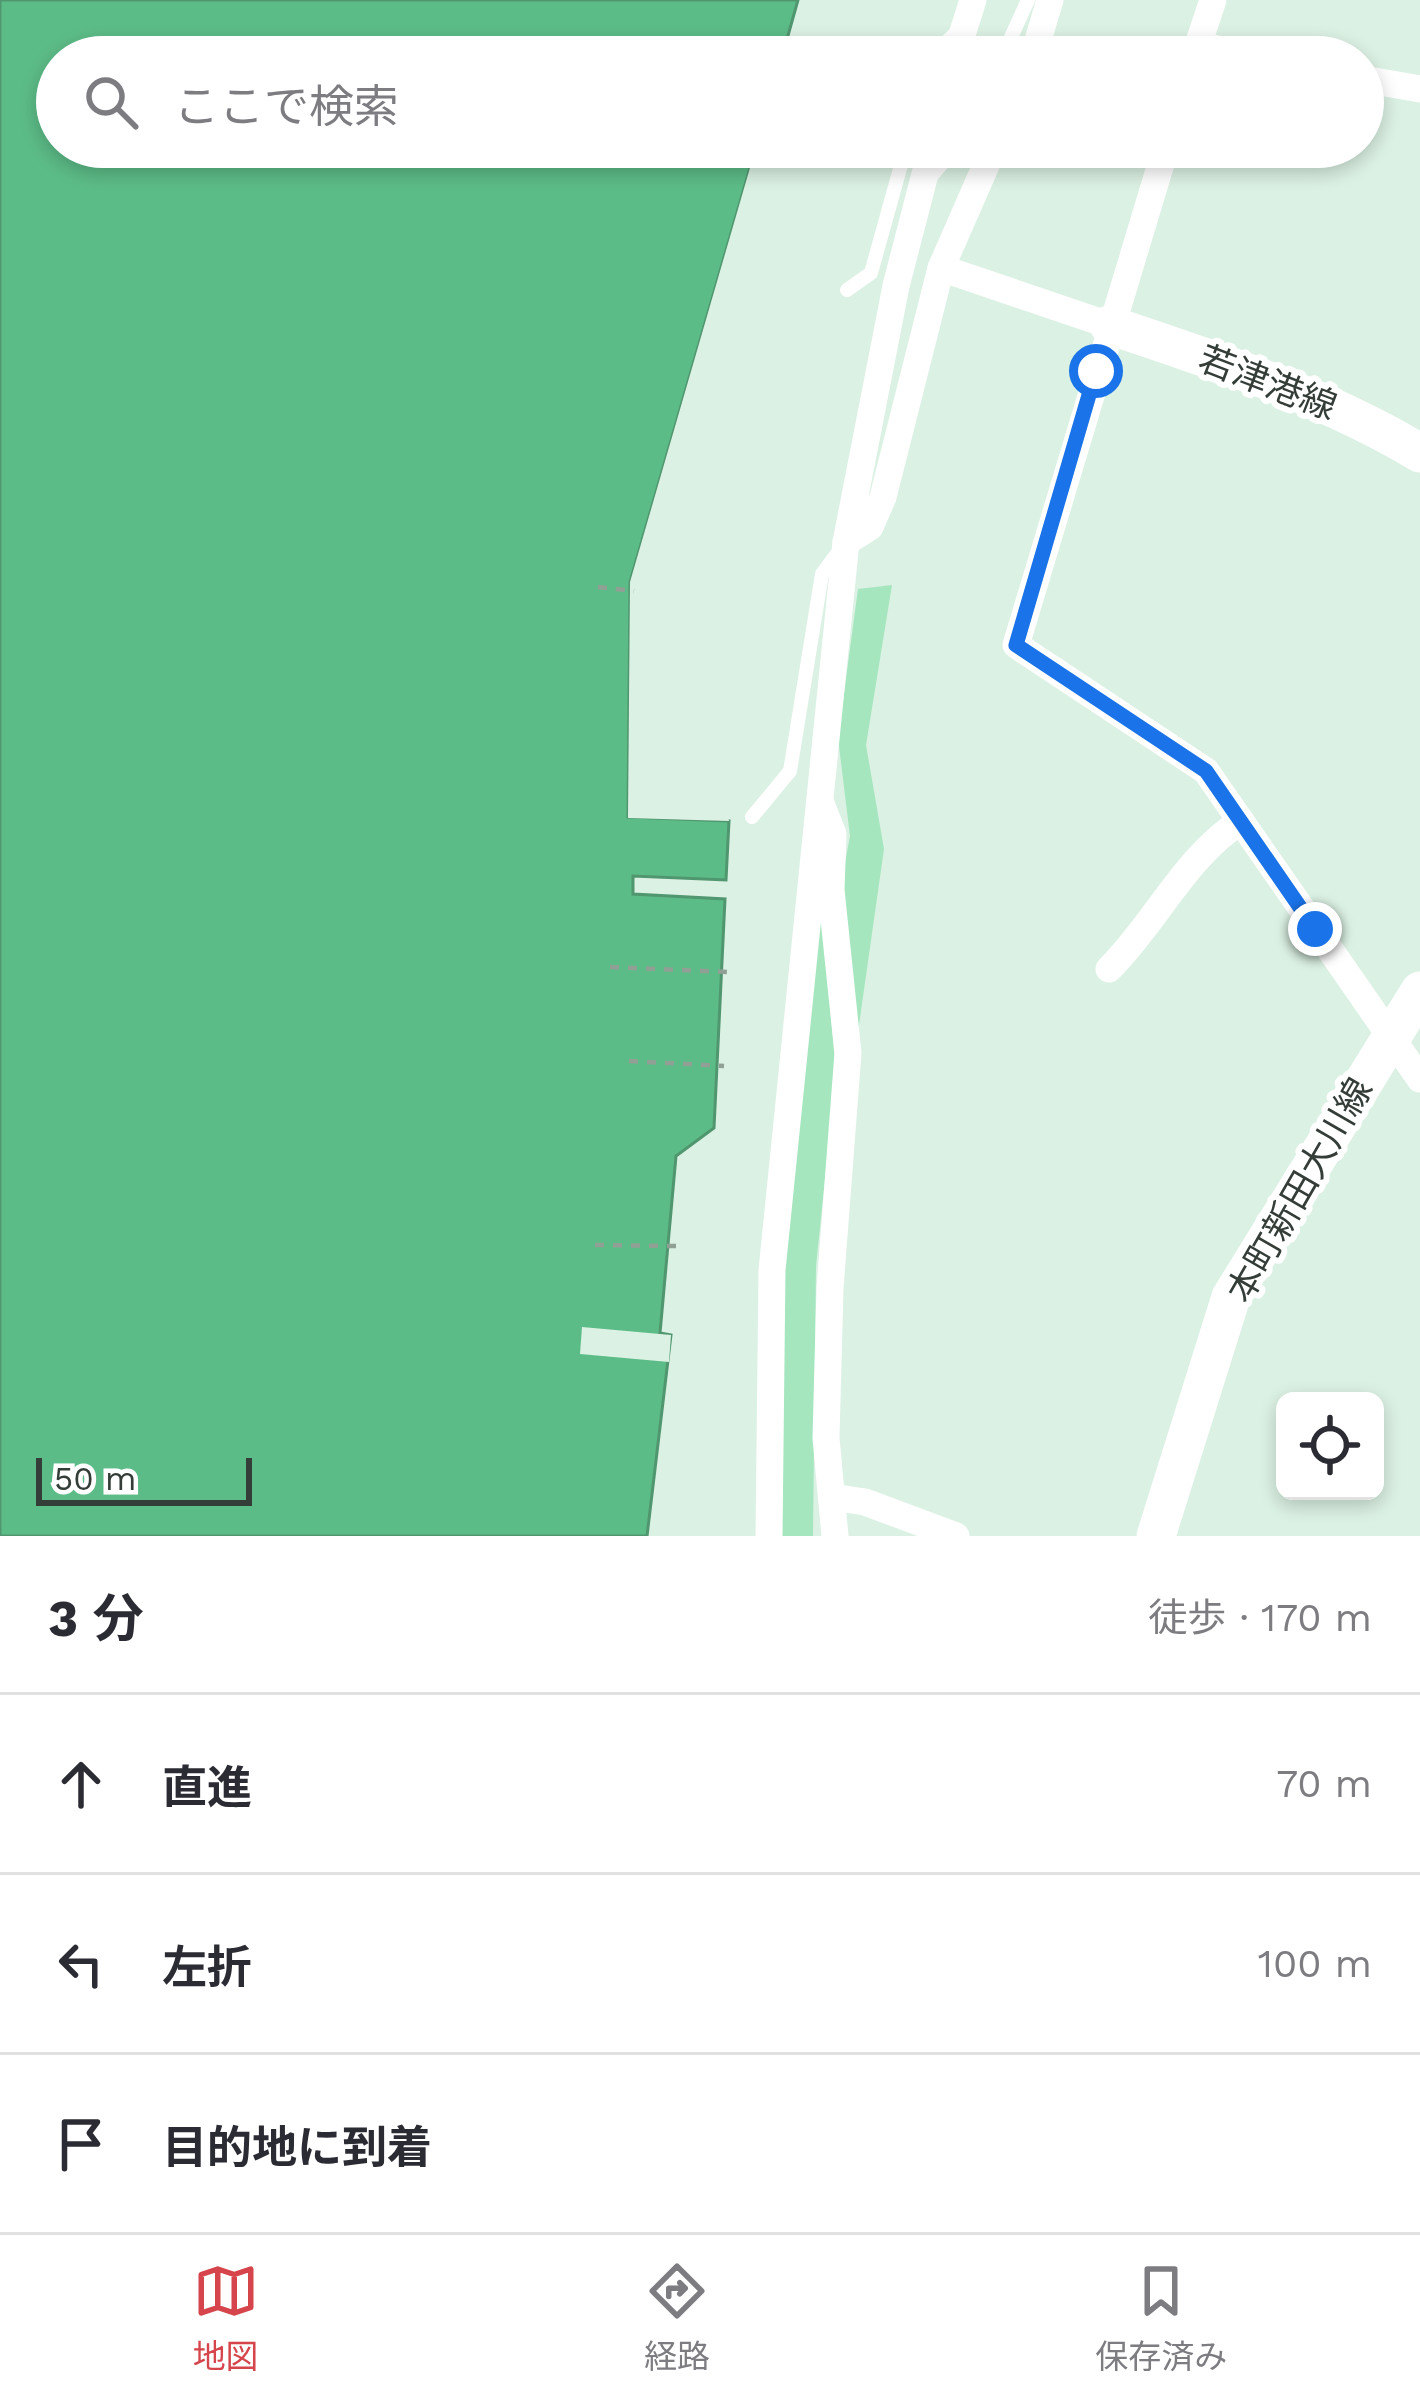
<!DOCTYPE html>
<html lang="ja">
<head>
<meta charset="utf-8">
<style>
	:root { --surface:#fff; --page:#f2f2f3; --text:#2b2b33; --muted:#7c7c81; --line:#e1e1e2; --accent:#d5454b }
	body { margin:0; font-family:"Work Sans","Noto Sans JP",sans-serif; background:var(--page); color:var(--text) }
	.controls { position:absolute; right:36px; bottom:36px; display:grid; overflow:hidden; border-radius:18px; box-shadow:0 6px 18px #0003 }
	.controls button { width:108px; height:108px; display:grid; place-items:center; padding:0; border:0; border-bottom:3px solid var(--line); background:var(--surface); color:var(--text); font:60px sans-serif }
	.scale { position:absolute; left:36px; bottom:30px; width:216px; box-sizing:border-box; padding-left:12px; border:6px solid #343d37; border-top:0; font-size:33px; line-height:42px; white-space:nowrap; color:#343d37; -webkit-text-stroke:9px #fff; paint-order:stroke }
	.stop { position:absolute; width:36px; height:36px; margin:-27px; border:9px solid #1a73e8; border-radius:50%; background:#fff }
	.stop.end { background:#1a73e8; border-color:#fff; box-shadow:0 3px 12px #0008 }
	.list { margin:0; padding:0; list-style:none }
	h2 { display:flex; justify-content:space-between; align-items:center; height:156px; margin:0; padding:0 48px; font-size:51px }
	h2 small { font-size:39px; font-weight:400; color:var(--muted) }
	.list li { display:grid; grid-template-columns:78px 1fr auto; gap:36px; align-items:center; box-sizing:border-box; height:180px; padding:0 48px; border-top:3px solid var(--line) }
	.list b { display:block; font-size:45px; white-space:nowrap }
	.list em { font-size:39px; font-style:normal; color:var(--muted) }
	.icon { flex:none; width:66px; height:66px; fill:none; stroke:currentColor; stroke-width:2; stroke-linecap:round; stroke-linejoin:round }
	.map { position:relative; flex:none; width:1420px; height:1536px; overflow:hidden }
	.search { position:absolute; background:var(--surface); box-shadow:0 6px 18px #0003; left:36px; right:36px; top:36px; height:132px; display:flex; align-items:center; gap:30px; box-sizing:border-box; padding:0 42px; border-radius:66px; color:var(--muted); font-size:45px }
	.sheet { height:696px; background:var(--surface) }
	nav { display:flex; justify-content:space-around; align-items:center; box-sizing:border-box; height:168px; border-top:3px solid var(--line); background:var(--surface); font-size:33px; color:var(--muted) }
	nav a { display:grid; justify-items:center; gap:6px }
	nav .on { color:var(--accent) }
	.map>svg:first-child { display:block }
	.green { fill:#a5e6be }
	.water { fill:#5cbc87; stroke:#50966f; stroke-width:3 }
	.pier { fill:#dbf1e3 }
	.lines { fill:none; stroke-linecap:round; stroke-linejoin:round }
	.path { stroke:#90a095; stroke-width:4.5; stroke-dasharray:9 9; stroke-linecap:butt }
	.lane { stroke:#fff; stroke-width:14 }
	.street { stroke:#fff; stroke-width:27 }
	.secondary { stroke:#fff; stroke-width:39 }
	.route { stroke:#1a73e8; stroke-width:15 }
	.labels { text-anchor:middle; stroke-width:12; stroke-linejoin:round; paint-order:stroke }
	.street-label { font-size:36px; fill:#343d37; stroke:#fff }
</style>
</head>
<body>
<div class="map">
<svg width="1420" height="1536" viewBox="0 0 1420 1536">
	<rect width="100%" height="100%" fill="#dbf1e3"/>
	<g class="green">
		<polygon points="892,585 866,745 884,849 858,1032 839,895 850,836 838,738 858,589"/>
		<polygon points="820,895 836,1073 816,1266 813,1536 777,1536 777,1274"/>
	</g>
	<polygon class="water" points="0,0 798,0 782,57 57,57 57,147 756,147 630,582 628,817 729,821 726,880 633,876 633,894 725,899 714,1128 676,1156 660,1333 671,1335 647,1536 0,1536"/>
	<g class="pier">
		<polygon points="756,147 761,148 636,583 634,812 728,815 729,821 628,818 630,582"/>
		<polygon points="582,1327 671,1335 669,1362 580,1354"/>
	</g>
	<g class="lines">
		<g class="path">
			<polyline points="598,587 634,591"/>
			<polyline points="610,967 727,972"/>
			<polyline points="629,1061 724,1066"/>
			<polyline points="595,1245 677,1246"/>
		</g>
		<g class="lane">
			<polyline points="930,57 955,34"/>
			<polyline points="1002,57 1028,0"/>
			<polyline points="932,175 957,147"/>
			<polyline points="847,290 871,273 906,147"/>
			<polyline points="752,817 790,771 822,574 839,551"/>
		</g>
		<g class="street">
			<polyline points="1198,45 1255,57"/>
			<polyline points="955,57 973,0"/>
			<polyline points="1033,57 1050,0"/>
			<polyline points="1194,57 1213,0"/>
			<polyline points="1363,79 1420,89"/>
			<polyline points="1166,147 1016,645 1206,771 1420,1079"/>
			<polyline points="941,268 1109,325"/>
			<polyline points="846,542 870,527 883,497 941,268 994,147"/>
			<polyline points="820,801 833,834 831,890 848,1053 830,1288 826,1438 835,1536"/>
			<path d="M1109,969c48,-48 75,-111 132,-148"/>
			<polyline points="832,1497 865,1502 956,1536"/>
			<polyline points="769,1536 772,1270 846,542 896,286 932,147"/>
		</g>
		<g class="secondary">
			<path d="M1109,325c107,36 214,70 311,128"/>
			<polyline points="1156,1536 1231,1297 1420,991"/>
		</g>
	</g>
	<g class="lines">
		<polyline class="route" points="1096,371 1016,645 1206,771 1315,929"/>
	</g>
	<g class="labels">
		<g class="street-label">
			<text transform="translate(1268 382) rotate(21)" y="13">若津港線</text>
			<text transform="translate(1299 1190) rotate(-60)" y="13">本町新田大川線</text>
		</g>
	</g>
</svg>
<div class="controls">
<button><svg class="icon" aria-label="locate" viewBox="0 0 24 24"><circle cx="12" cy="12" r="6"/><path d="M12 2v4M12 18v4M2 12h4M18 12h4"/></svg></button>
</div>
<div class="scale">50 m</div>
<div class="stop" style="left:1096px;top:371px"></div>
<div class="stop end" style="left:1315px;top:929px"></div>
<div class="search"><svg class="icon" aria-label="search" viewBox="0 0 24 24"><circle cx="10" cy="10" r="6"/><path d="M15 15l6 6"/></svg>ここで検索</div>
</div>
<section class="sheet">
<h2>3 分<small>徒歩 · 170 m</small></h2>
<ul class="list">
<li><svg class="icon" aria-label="ahead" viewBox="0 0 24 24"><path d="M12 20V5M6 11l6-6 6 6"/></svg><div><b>直進</b></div><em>70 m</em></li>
<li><svg class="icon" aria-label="left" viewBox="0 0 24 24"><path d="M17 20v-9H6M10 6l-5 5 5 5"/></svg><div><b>左折</b></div><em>100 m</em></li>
<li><svg class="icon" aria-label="arrive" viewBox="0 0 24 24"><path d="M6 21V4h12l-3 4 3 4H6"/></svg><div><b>目的地に到着</b></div></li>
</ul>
</section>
<nav>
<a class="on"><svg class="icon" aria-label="map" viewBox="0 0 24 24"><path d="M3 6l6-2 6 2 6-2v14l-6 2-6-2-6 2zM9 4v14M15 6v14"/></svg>地図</a>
<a><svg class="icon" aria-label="directions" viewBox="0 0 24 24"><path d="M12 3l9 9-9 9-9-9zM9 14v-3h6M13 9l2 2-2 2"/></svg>経路</a>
<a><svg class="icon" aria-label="saved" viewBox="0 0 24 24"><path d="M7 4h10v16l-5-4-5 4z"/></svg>保存済み</a>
</nav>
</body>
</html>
